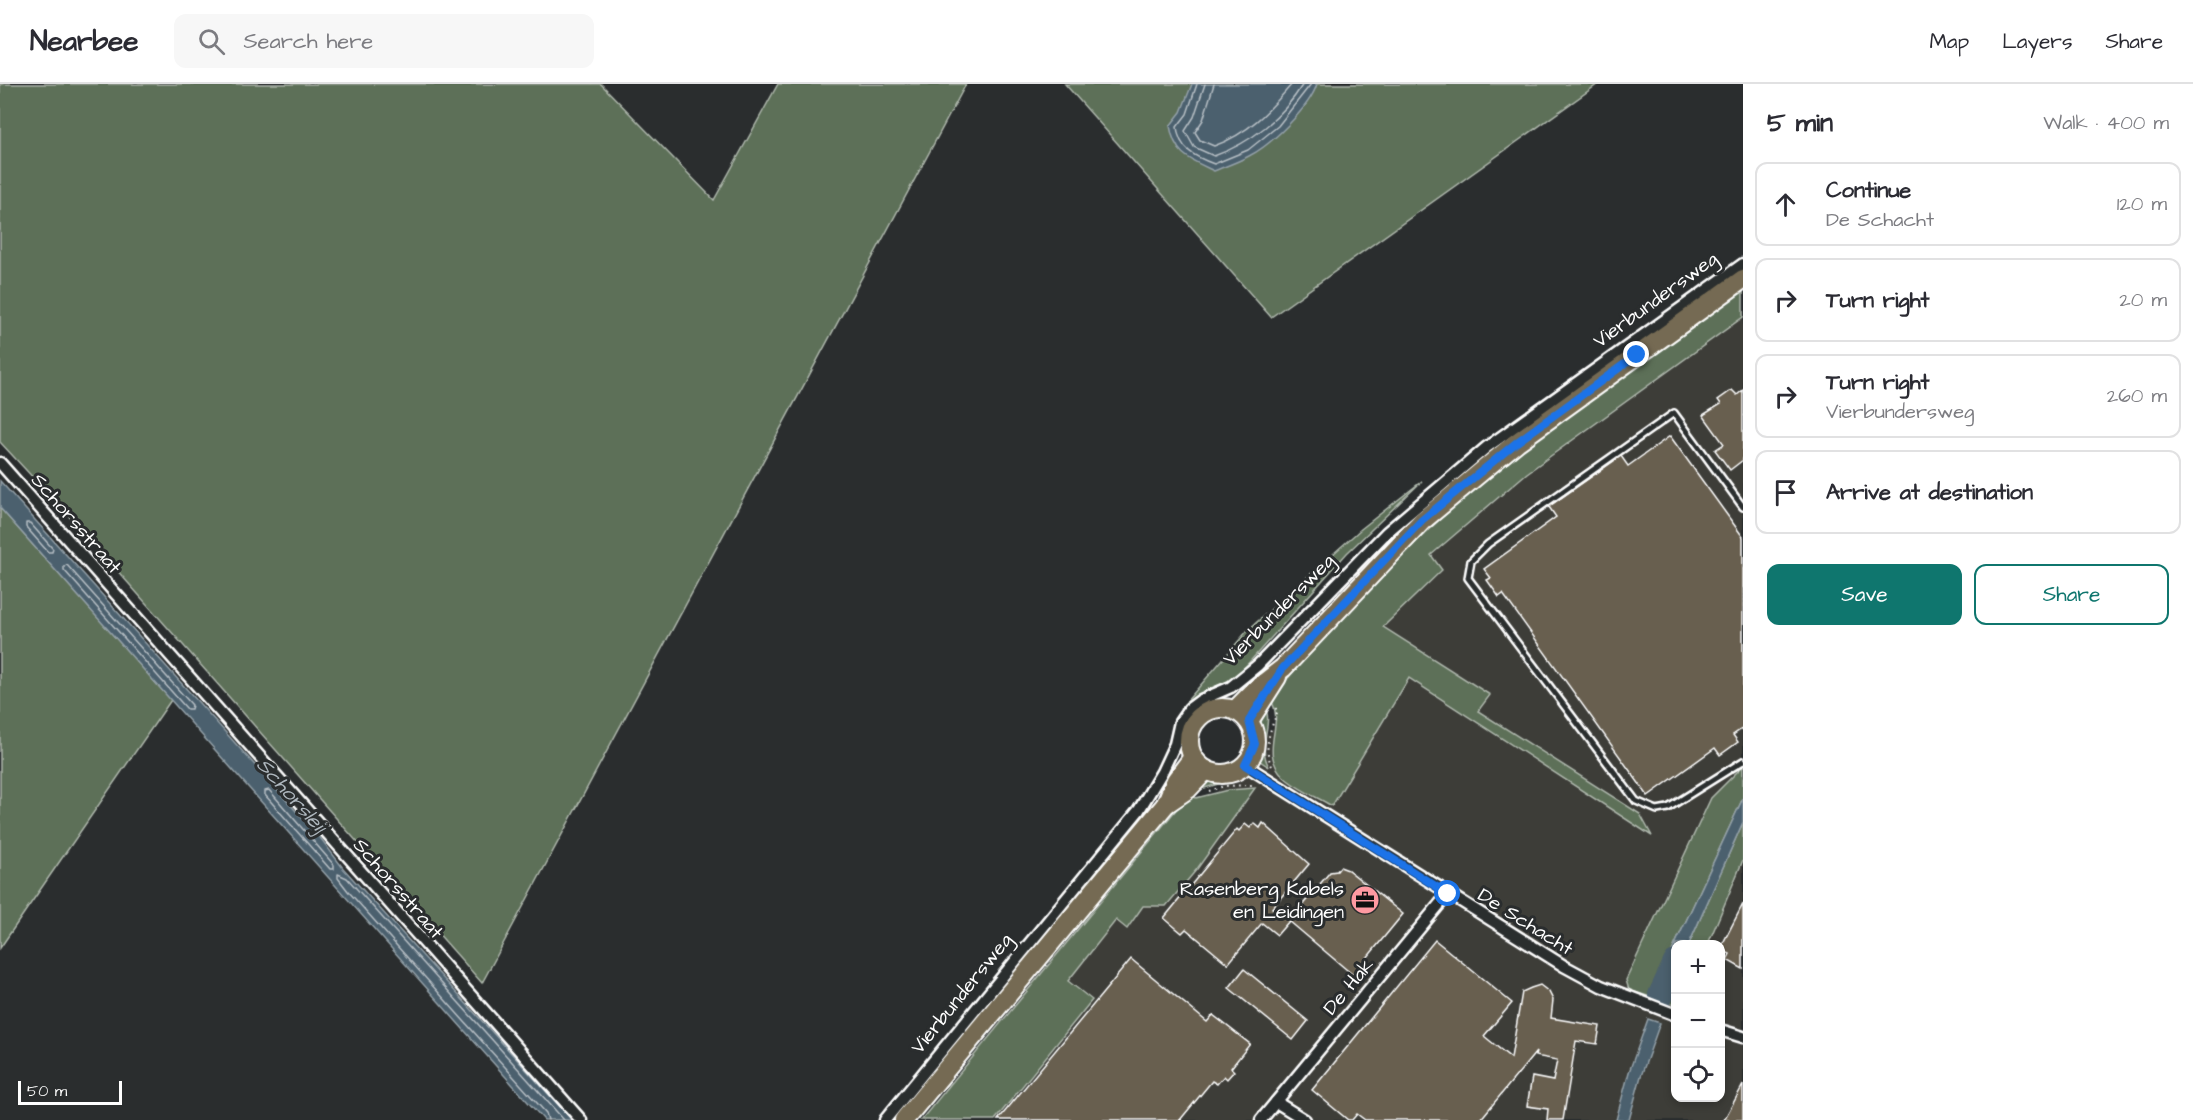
<!DOCTYPE html>
<html lang="en">
<head>
<meta charset="utf-8">
<style>
	:root { --surface:#fff; --page:#f7f7f7; --text:#2b2b33; --muted:#7c7c81; --line:#e1e1e2; --accent:#0f766e }
	body { margin:0; font-family:"Architects Daughter",sans-serif; background:var(--page); color:var(--text) }
	.controls { position:absolute; right:18px; bottom:18px; display:grid; overflow:hidden; border-radius:12px; box-shadow:0 3px 9px #0003 }
	.controls button { width:54px; height:54px; display:grid; place-items:center; padding:0; border:0; border-bottom:2px solid var(--line); background:var(--surface); color:var(--text); font:30px sans-serif }
	.scale { position:absolute; left:18px; bottom:15px; width:104px; box-sizing:border-box; padding-left:6px; border:3px solid #fff; border-top:0; font-size:16px; line-height:21px; white-space:nowrap; color:#fff; -webkit-text-stroke:4px #2a2d2e; paint-order:stroke }
	.stop { position:absolute; width:18px; height:18px; margin:-14px; border:4px solid #1a73e8; border-radius:50%; background:#fff }
	.stop.end { background:#1a73e8; border-color:#fff; box-shadow:0 2px 6px #0008 }
	.list { margin:0; padding:0; list-style:none }
	h2 { display:flex; justify-content:space-between; align-items:center; height:78px; margin:0; padding:0 24px; font-size:26px }
	h2 small { font-size:20px; font-weight:400; color:var(--muted) }
	.list li { display:grid; grid-template-columns:39px 1fr auto; gap:18px; align-items:center; box-sizing:border-box; height:84px; margin:0 12px 12px; padding:0 12px; border:2px solid var(--line); border-radius:12px }
	.list b { display:block; font-size:22px; white-space:nowrap }
	.list p { margin:0; font-size:20px; white-space:nowrap; color:var(--muted) }
	.list em { font-size:20px; font-style:normal; color:var(--muted) }
	.actions { display:flex; gap:12px; padding:18px 24px }
	.actions a { flex:1; padding:14px 0; border:2px solid var(--accent); border-radius:12px; text-align:center; font-size:21px; color:var(--accent) }
	.actions .main { background:var(--accent); color:#fff }
	.icon { flex:none; width:33px; height:33px; fill:none; stroke:currentColor; stroke-width:2; stroke-linecap:round; stroke-linejoin:round }
	.map { position:relative; flex:none; width:1743px; height:1036px; overflow:hidden }
	header { display:flex; align-items:center; gap:36px; box-sizing:border-box; height:84px; padding:0 30px; background:var(--surface); border-bottom:2px solid var(--line) }
	header strong { font-size:28px }
	nav { display:flex; gap:33px; margin-inline-start:auto; font-size:21px }
	.search { width:420px; height:54px; background:var(--page); display:flex; align-items:center; gap:15px; box-sizing:border-box; padding:0 21px; border-radius:12px; color:var(--muted); font-size:22px }
	main { display:flex }
	aside { flex:1; background:var(--surface) }
	.map>svg:first-child { display:block }
	.built { fill:#3c3c38; fill-rule:evenodd }
	.green { fill:#5d6f58; stroke:#aeb7ac; stroke-width:1.5 }
	.water { fill:#4b606e; stroke:#93a0a8; stroke-width:1.5 }
	.lines { fill:none; stroke-linecap:round; stroke-linejoin:round }
	.shore { stroke:#b7bfc5; stroke-width:1.5 }
	.river { stroke:#4b606e; stroke-width:26 }
	.building { fill:#675f50; stroke:#fff; stroke-width:1.5 }
	.lane-casing { stroke:#fff; stroke-width:10 }
	.street-casing { stroke:#fff; stroke-width:15 }
	.primary-casing { stroke:#fff; stroke-width:22 }
	.path { stroke:#fff; stroke-width:2; stroke-dasharray:1.5 4.5; stroke-linecap:butt }
	.lane { stroke:#2a2d2e; stroke-width:5 }
	.street { stroke:#2a2d2e; stroke-width:10 }
	.primary { stroke:#756b52; stroke-width:18 }
	.route { stroke:#1a73e8; stroke-width:8 }
	.labels { text-anchor:middle; stroke-width:6; stroke-linejoin:round; paint-order:stroke }
	.street-label { font-size:20px; fill:#fff; stroke:#2a2d2e }
	.poi-label { font-size:20px; fill:#fff; stroke:#2a2d2e; text-anchor:end }
	.water-label { font-size:21px; font-style:italic; fill:#aeb7be; stroke:#2a2d2e }
</style>
</head>
<body>
<header>
<strong>Nearbee</strong>
<div class="search"><svg class="icon" aria-label="search" viewBox="0 0 24 24"><circle cx="10" cy="10" r="6"/><path d="M15 15l6 6"/></svg>Search here</div>
<nav><a>Map</a><a>Layers</a><a>Share</a></nav>
</header>
<main>
<div class="map">
<svg width="1743" height="1036" viewBox="0 0 1743 1036">
	<rect width="100%" height="100%" fill="#2a2d2e"/>
	<filter id="ink" filterUnits="userSpaceOnUse"><feTurbulence type="fractalNoise" baseFrequency=".0167" numOctaves="2"/><feDisplacementMap in="SourceGraphic" scale="12" xChannelSelector="R" yChannelSelector="G"/><feConvolveMatrix kernelMatrix="1 2 1 2 8 2 1 2 1" color-interpolation-filters="sRGB"/></filter>
	<g filter="url(#ink)">
		<path class="built" d="M1743,228v808h-812l339,-389 93,-97 66,-81 93,-82zM1676,860h44v154h-44z"/>
		<g class="green">
			<polygon points="0,0 601,0 714,116 778,0 966,0 482,899 76,440 0,358"/>
			<polygon points="1065,0 1598,0 1271,233"/>
			<path d="M1743,204v29l-216,156 -96,82 11,15 -59,57 107,68 -12,16 162,103 12,22 -243,-158 -77,128c-15,-9 -35,-17 -48,-29 -27,-26 3,-54 -14,-78 80,-94 172,-189 269,-265 66,-52 136,-98 204,-146z"/>
			<path d="M1422,397l-75,72 -111,124c-18,12 -39,17 -56,32l68,-79 113,-101z"/>
			<polygon points="0,424 171,616 0,864"/>
			<path d="M1264,621c11,19 -8,39 5,62l-9,-6 -8,-37z"/>
			<polygon points="1743,682 1743,714 1655,904 1668,907 1675,890 1675,921 1629,906 1626,896 1711,714"/>
			<path d="M1230,690l4,1 -6,6 -30,9c8,-13 18,-14 32,-16z"/>
			<polygon points="1255,704 1197,785 1166,822 1143,822 1127,845 1116,836 1068,897 1092,916 995,1036 921,1036 1189,710 1196,714 1228,706"/>
			<polygon points="1743,738 1743,776 1708,860 1689,860"/>
		</g>
		<g class="water">
			<path d="M1192,0h125c-7,23 -46,61 -68,72 -11,6 -23,10 -35,15 -25,-12 -39,-16 -44,-45l11,-14z"/>
			<polygon points="0,397 322,756 343,784 572,1036 544,1036 0,424"/>
			<polygon points="1743,714 1743,738 1689,860 1676,860 1675,890 1668,908 1655,904"/>
			<polygon points="1648,935 1660,939 1641,992 1629,1036 1616,1036 1629,988"/>
		</g>
		<g class="lines">
			<g class="shore">
				<path d="M1197,0l-10,30 -10,13c2,22 18,30 37,37l34,-14 30,-24 33,-42"/>
				<path d="M1205,0l-11,33 -9,14 9,16 20,9c37,-13 69,-39 89,-72"/>
				<path d="M1214,0l-11,36 -8,12 5,8 14,6c34,-12 55,-35 78,-62"/>
				<polygon points="26,439 30,439 53,465 52,468 48,468 26,443"/>
				<polygon points="67,481 192,621 191,625 187,625 64,486 64,482"/>
				<polygon points="269,706 334,781 334,785 330,785 265,711 265,707"/>
				<polyline points="548,1036 546,1029 348,807 338,794 338,790 347,794 564,1036"/>
			</g>
			<polyline class="river" points="1661,911 1676,879"/>
		</g>
		<g class="building">
			<polygon points="1732,306 1737,311 1743,306 1743,376 1730,386 1715,366 1724,360 1703,331 1721,320 1718,316"/>
			<polygon points="1670,352 1743,453 1743,644 1733,651 1738,658 1720,671 1715,664 1648,712 1503,510 1499,513 1487,496 1491,494 1484,485 1556,433 1549,423 1551,421 1621,372 1628,382"/>
			<polygon points="1254,739 1260,744 1263,739 1309,780 1272,824 1289,837 1277,851 1262,839 1228,880 1186,845 1182,849 1164,834 1237,745 1239,747 1245,740 1250,744"/>
			<polygon points="1340,783 1348,786 1403,830 1353,891 1289,837 1330,788 1337,787"/>
			<polygon points="1743,820 1743,885 1727,876 1730,870 1720,865"/>
			<polygon points="1435,856 1512,919 1484,952 1511,974 1522,908 1531,904 1540,901 1549,908 1553,916 1551,934 1600,942 1597,960 1576,957 1563,1036 1547,1036 1548,1025 1527,1022 1532,993 1553,997 1557,976 1535,972 1536,968 1480,1036 1365,1036 1357,1030 1352,1036 1348,1036 1312,1006"/>
			<polygon points="1131,875 1207,938 1213,931 1250,960 1231,984 1234,987 1227,995 1224,992 1217,1000 1212,997 1180,1036 998,1036"/>
			<polygon points="1244,885 1308,937 1293,956 1229,904"/>
			<polygon points="1743,1001 1743,1036 1724,1036"/>
		</g>
		<g class="lines">
			<g class="lane-casing">
				<polyline id="lane" points="1743,423 1674,329 1488,460 1471,477 1468,494 1636,717 1657,726 1668,724 1743,677"/>
			</g>
			<g class="street-casing">
				<g id="street">
					<polyline points="0,379 581,1036"/>
					<polyline points="1245,681 1564,882 1601,902 1676,931"/>
					<polyline points="1720,946 1743,953"/>
					<polyline points="1276,1018 1305,1036"/>
					<polyline points="885,1036 1139,726 1162,688 1175,660 1180,638 1189,625 1201,616 1231,603 1258,581 1387,448 1487,363 1743,180"/>
					<polyline points="1261,1036 1448,810"/>
				</g>
			</g>
			<g class="primary-casing">
				<g id="primary">
					<circle cx="1222" cy="657" r="33"/>
					<polyline points="1235,626 1255,606 1283,584 1422,437 1517,358 1743,195"/>
					<polyline points="1249,637 1277,593"/>
					<polyline points="1166,720 1176,696 1193,673"/>
					<polyline points="904,1036 1166,720 1188,705 1206,686"/>
				</g>
			</g>
			<g class="path">
				<path d="M1272,682c-10,-19 -1,-37 6,-56l-3,-2"/>
				<polyline points="1209,707 1224,702 1253,701"/>
			</g>
			<use href="#lane" class="lane"/>
			<use href="#street" class="street"/>
			<use href="#primary" class="primary"/>
		</g>
	</g>
	<g class="lines" filter="url(#ink)">
		<polyline class="route" points="1448,810 1245,681 1255,660 1249,637 1283,584 1422,436 1517,358 1637,271"/>
	</g>
	<defs>
		<g id="office-disc" transform="scale(1.5)"><circle r="9.5" fill="#ff9aa2" stroke="#2a2d2e"/><path d="M-6-3h4V-5.5h4V-3h4V5H-6ZM-1-4.5V-3h2v-1.5ZM-6 0V1H6V0Z" fill="#111"/></g>
	</defs>
	<g fill-rule="evenodd">
		<use href="#office-disc" x="1365" y="816"/>
	</g>
	<g class="labels">
		<g class="street-label">
			<text transform="translate(1655 215) rotate(-36)" y="7">Vierbundersweg</text>
			<text transform="translate(77 439) rotate(49)" y="7">Schorsstraat</text>
			<text transform="translate(1278 525) rotate(-45)" y="7">Vierbundersweg</text>
			<text transform="translate(399 804) rotate(49)" y="7">Schorsstraat</text>
			<text transform="translate(1526 837) rotate(32)" y="7">De Schacht</text>
			<text transform="translate(1348 902) rotate(-50)" y="7">De Hak</text>
			<text transform="translate(961 909) rotate(-51)" y="7">Vierbundersweg</text>
		</g>
		<g class="poi-label">
			<text x="1344" y="811">Rasenberg Kabels<tspan x="1344" dy="23">en Leidingen</tspan></text>
		</g>
		<g class="water-label">
			<text transform="translate(292 711) rotate(48)" y="7">Schorsleij</text>
		</g>
	</g>
</svg>
<div class="controls">
<button>+</button>
<button>−</button>
<button><svg class="icon" aria-label="locate" viewBox="0 0 24 24"><circle cx="12" cy="12" r="6"/><path d="M12 2v4M12 18v4M2 12h4M18 12h4"/></svg></button>
</div>
<div class="scale">50 m</div>
<div class="stop" style="left:1448px;top:810px"></div>
<div class="stop end" style="left:1637px;top:271px"></div>
</div>
<aside>
<h2>5 min<small>Walk · 400 m</small></h2>
<ul class="list">
<li><svg class="icon" aria-label="ahead" viewBox="0 0 24 24"><path d="M12 20V5M6 11l6-6 6 6"/></svg><div><b>Continue</b><p>De Schacht</p></div><em>120 m</em></li>
<li><svg class="icon" aria-label="right" viewBox="0 0 24 24"><path d="M7 20v-9h11M14 6l5 5-5 5"/></svg><div><b>Turn right</b></div><em>20 m</em></li>
<li><svg class="icon" aria-label="right" viewBox="0 0 24 24"><path d="M7 20v-9h11M14 6l5 5-5 5"/></svg><div><b>Turn right</b><p>Vierbundersweg</p></div><em>260 m</em></li>
<li><svg class="icon" aria-label="arrive" viewBox="0 0 24 24"><path d="M6 21V4h12l-3 4 3 4H6"/></svg><div><b>Arrive at destination</b></div></li>
</ul>
<div class="actions"><a class="main">Save</a><a>Share</a></div>
</aside>
</main>
</body>
</html>
